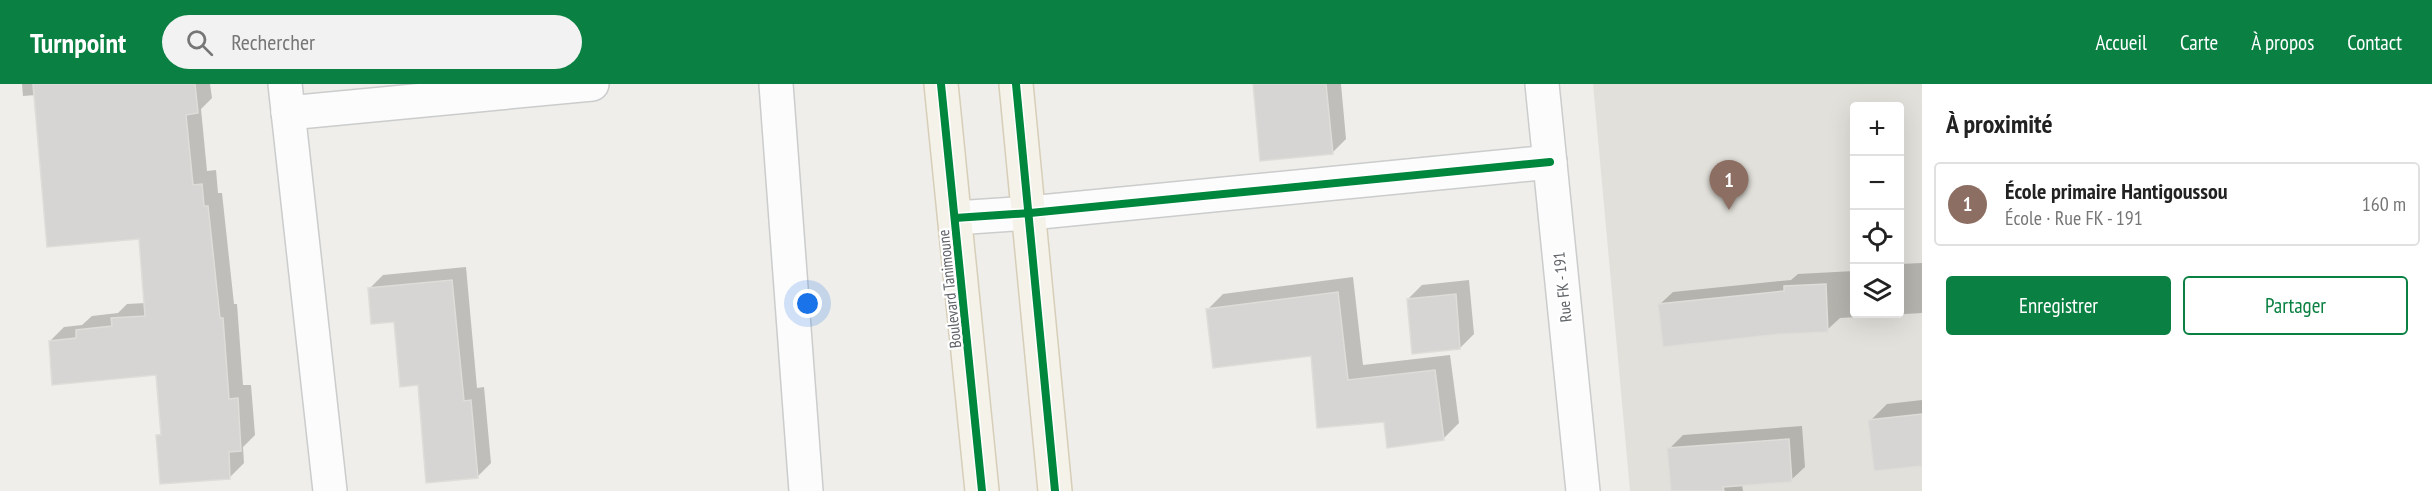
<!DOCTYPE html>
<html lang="fr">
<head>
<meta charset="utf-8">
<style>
	:root { --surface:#fff; --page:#f2f2f2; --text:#222; --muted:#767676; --line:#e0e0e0; --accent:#0b8043 }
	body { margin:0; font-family:"PT Sans Narrow",sans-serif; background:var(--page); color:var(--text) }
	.controls { position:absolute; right:18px; top:18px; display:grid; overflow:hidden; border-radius:6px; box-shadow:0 6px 24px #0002 }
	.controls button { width:54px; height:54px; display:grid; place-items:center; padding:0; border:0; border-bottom:2px solid var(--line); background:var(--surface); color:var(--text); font:30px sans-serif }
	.you { position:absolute; left:808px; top:220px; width:21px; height:21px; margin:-15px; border:4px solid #fff; border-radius:50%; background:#1a73e8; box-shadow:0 0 0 9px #1a73e833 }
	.badge { display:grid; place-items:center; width:39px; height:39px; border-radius:50%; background:var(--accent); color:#fff; font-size:20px; font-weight:700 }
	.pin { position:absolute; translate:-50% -50px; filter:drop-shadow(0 2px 3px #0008) }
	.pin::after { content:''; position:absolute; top:32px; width:21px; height:18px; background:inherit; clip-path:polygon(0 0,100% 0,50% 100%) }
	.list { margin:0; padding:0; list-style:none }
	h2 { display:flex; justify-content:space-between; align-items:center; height:78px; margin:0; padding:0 24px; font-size:26px }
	h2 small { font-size:20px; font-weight:400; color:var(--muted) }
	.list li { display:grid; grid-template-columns:39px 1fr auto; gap:18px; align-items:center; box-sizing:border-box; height:84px; margin:0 12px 12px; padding:0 12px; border:2px solid var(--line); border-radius:6px }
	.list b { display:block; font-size:22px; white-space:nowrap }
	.list p { margin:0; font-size:20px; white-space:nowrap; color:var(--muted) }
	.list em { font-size:20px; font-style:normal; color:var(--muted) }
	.actions { display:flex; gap:12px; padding:18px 24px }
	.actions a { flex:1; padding:14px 0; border:2px solid var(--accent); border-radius:6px; text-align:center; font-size:21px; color:var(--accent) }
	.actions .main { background:var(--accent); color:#fff }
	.icon { flex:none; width:33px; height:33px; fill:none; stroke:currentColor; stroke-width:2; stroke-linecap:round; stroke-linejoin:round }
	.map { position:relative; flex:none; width:1922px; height:407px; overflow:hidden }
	header { display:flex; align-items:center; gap:36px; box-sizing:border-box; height:84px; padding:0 30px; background:var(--accent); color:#fff }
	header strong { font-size:28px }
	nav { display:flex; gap:33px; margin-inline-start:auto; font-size:21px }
	.search { width:420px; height:54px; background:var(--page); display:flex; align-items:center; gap:15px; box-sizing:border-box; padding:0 21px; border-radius:33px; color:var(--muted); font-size:22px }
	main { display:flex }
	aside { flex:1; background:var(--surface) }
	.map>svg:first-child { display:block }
	.education { fill:#e2e0da; fill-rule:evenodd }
	.shadow { fill:#0003 }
	.building { fill:#d6d5d3; stroke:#deddd9; stroke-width:1.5 }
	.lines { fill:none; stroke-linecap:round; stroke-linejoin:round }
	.minor-casing { stroke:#cbcccc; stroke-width:36 }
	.primary-casing { stroke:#d7ceb8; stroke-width:36 }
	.minor { stroke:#fdfcfc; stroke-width:33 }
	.primary { stroke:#f4f2e9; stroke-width:33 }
	.cycleway-casing { stroke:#fff; stroke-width:11 }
	.cycleway { stroke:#00873e; stroke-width:8 }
	.labels { text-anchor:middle; stroke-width:4.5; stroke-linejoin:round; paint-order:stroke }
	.street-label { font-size:16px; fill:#5f6368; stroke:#fff }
</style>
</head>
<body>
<header>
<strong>Turnpoint</strong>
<div class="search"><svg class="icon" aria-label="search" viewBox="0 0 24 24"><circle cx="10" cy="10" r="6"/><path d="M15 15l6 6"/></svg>Rechercher</div>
<nav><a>Accueil</a><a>Carte</a><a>À propos</a><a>Contact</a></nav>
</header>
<main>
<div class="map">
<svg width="1922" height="407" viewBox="0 0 1922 407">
	<rect width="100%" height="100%" fill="#efeeea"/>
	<path class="education" d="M1593,0h329v407h-292zM1854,22h46v208h-46z"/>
	<g class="shadow">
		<polygon points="22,0 210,0 212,14 201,25 207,87 216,86 218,109 222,109 234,220 237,220 243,301 251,301 255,351 243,363 244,379 230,393 158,352 162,348 158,290 50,257 64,243 82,241 92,232 118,229 127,220 146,219 140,153 36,11 23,12"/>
		<polygon points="1254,0 1341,0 1346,55 1332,69"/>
		<polygon points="1922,179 1922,229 1840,234 1827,246 1660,220 1673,208 1791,196 1798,190 1854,187 1854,230 1900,230 1900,180"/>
		<polygon points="466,183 477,304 484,303 491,379 477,393 419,299 395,237 369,205 383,191"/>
		<polygon points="1353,193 1363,281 1450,271 1459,339 1443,355 1385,337 1312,270 1208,225 1223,210"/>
		<polygon points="1469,196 1474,250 1460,264 1408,215 1422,201"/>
		<polygon points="1922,316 1922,380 1870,337 1887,320"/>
		<polygon points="1802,342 1805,383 1791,396 1742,400 1743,407 1673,407 1669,365 1683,351"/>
	</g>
	<g class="building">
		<polygon points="33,0 195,0 198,29 186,31 193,101 202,100 204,122 208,122 220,234 223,234 229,315 238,314 241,367 229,368 230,395 160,400 156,351 161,351 156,291 52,301 49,257 76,254 76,246 112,242 111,234 145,232 139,155 47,163"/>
		<polygon points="1253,0 1326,0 1333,70 1260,77"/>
		<polygon points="452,196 464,317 471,316 478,394 426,399 418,301 400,303 394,238 371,240 368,204"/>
		<polygon points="1826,200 1828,248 1781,250 1663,263 1658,220 1784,207 1784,202"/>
		<polygon points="1338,208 1348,296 1435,286 1444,356 1387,364 1384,338 1317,344 1311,272 1213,284 1206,225"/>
		<polygon points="1456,210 1460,265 1412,270 1407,215"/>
		<polygon points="1922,330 1922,382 1874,387 1868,336"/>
		<polygon points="1789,355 1792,398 1723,403 1724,407 1671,407 1667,364"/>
	</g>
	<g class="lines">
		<g class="minor-casing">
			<g id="minor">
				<polyline points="285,0 330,407"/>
				<polyline points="776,0 806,407"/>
				<polyline points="1542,0 1583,407"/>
				<polyline points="288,29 592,0"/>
				<polyline points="955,134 1030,129 1550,78"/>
			</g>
		</g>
		<g class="primary-casing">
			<g id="primary">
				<polyline points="941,0 982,407"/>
				<polyline points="1016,0 1055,407"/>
			</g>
		</g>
		<use href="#minor" class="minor"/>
		<use href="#primary" class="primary"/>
		<g class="cycleway-casing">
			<g id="cycleway">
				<polyline points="941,0 982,407"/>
				<polyline points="1016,0 1055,407"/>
				<polyline points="955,134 1030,129 1550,78"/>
			</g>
		</g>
		<use href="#cycleway" class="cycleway"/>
	</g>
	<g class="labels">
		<g class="street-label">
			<text transform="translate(1562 203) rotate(-96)" y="6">Rue FK - 191</text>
			<text transform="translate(949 205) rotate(-96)" y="6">Boulevard Tanimoune</text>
		</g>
	</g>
</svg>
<div class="controls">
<button>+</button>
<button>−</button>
<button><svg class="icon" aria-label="locate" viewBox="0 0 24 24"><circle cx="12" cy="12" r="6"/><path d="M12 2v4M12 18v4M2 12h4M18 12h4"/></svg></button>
<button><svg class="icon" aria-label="layers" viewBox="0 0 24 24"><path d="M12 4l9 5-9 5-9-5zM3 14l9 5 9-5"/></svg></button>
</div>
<div class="you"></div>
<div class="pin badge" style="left:1729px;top:126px;background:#8d6e63">1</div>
</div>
<aside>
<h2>À proximité<small></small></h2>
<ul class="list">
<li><span class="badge" style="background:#8d6e63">1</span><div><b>École primaire Hantigoussou</b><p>École · Rue FK - 191</p></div><em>160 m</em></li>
</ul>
<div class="actions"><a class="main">Enregistrer</a><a>Partager</a></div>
</aside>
</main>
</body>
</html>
